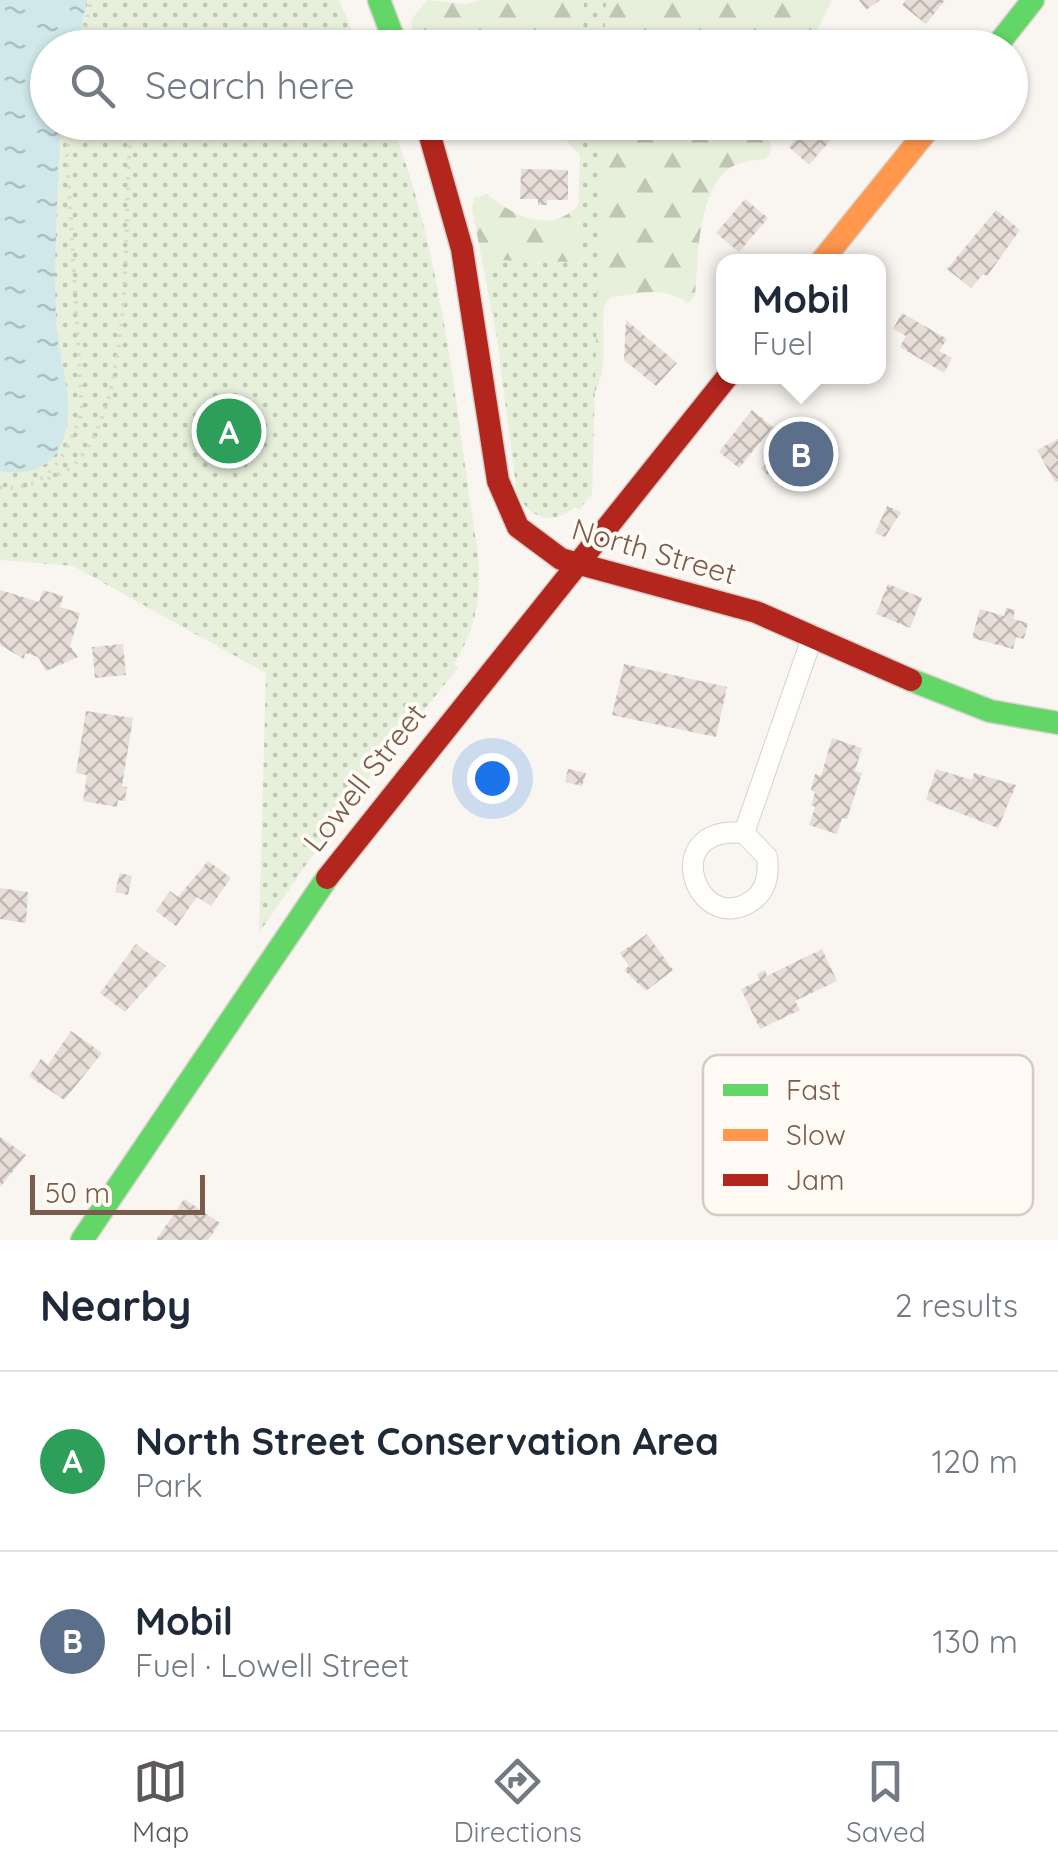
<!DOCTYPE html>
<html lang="en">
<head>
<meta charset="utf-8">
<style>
	:root { --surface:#fff; --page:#f6f6f7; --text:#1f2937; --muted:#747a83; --line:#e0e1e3; --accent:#5c585b }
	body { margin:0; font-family:Quicksand,sans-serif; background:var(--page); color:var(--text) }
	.scale { position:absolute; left:30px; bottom:25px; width:175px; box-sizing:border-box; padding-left:10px; border:5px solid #7a5c4d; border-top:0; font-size:28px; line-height:35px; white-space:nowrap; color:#7a5c4d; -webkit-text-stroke:8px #fffaf3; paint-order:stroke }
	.you { position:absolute; left:492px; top:778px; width:35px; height:35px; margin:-25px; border:8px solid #fff; border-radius:50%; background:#1a73e8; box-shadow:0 0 0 15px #1a73e833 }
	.badge { display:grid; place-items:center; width:65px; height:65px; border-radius:50%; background:var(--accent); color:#fff; font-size:32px; font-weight:700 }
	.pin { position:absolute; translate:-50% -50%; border:5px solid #fff; box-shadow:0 2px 10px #0006 }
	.popup { position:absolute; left:716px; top:254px; width:170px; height:130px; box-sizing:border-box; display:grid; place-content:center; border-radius:20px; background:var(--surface); filter:drop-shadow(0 2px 8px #0005); font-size:32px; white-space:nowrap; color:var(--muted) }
	.popup b { font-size:38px; color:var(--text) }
	.popup::after { content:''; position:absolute; left:50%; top:100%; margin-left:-20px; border:20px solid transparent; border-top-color:var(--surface) }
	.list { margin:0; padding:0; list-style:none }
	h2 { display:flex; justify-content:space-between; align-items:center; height:130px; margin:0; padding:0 40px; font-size:42px }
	h2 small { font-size:32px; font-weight:400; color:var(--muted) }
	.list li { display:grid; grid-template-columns:65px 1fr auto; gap:30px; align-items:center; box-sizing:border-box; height:180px; padding:0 40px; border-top:2px solid var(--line) }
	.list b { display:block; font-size:38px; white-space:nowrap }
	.list p { margin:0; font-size:32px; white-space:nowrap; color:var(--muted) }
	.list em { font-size:32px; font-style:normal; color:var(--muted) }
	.icon { flex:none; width:55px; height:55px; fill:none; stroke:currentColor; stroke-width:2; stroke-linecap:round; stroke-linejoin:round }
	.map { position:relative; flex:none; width:1058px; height:1240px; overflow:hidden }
	.search { position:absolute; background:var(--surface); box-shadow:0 2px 8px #0004; left:30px; right:30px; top:30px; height:110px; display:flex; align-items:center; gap:25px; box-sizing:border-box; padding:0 35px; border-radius:55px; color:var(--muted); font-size:38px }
	.sheet { height:490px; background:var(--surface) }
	nav { display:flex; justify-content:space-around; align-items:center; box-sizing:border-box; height:140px; border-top:2px solid var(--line); background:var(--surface); font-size:28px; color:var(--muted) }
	nav a { display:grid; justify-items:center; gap:5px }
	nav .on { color:var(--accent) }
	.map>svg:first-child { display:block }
	.forest { fill:url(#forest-firs) }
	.park { fill:url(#park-dots) }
	.water { fill:url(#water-ripples) }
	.building { fill:url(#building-cross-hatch) }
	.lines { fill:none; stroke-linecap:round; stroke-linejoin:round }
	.street-casing { stroke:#d7d1cb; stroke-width:22 }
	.fast-casing { stroke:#d9d2cb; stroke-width:25 }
	.slow-casing { stroke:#d9d2cb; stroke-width:25 }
	.jam-casing { stroke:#d9d2cb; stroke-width:25 }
	.path { stroke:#dcd5d0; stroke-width:4; stroke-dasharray:2.5 8; stroke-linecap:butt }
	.street { stroke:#fefefd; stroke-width:20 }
	.fast { stroke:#63d668; stroke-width:22 }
	.slow { stroke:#ff974d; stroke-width:22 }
	.jam { stroke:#b3261e; stroke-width:22 }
	.labels { text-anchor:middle; stroke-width:8; stroke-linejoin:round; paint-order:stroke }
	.street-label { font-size:30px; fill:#7a5c4d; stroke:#fffaf3 }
	.key { fill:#fffaf3; stroke:#d7cbc1; stroke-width:2.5 }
	.key-label { font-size:28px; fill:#7a5c4d }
</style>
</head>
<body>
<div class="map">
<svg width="1058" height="1240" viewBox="0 0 1058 1240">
	<defs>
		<pattern id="forest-firs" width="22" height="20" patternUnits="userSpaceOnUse" patternTransform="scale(2.5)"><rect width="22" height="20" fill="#e7f0db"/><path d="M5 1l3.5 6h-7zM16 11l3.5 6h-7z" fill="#c0c6b4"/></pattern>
		<pattern id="park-dots" width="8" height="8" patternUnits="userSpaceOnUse" patternTransform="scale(2.5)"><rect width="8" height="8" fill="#e7f0db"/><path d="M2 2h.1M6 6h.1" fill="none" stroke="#c0c6b4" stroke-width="1.8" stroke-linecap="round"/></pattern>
		<pattern id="water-ripples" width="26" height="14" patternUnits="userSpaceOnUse" patternTransform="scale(2.5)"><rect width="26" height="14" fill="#d0e8ea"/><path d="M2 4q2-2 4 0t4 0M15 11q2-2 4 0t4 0" fill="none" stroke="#aebfc0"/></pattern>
		<pattern id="building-cross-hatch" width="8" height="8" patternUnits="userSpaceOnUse" patternTransform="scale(2.5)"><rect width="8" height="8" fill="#e6ded7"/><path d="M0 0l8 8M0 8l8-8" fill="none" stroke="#bfb7b1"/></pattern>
	</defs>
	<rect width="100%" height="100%" fill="#f9f5f0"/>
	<g class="forest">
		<polygon points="427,0 465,4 481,0 832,0 815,34 790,47 414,48 411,20"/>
		<path d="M549,123h215l8,26 -6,9c-10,2 -22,3 -31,7 -38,18 -37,96 -40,131l-7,7c-28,-18 -46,-9 -77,-6l-7,9c-4,35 8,73 -19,99l-75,-22 -12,-39 -26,-136 2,-10 13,-4c25,21 65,43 93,9 7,-9 8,-27 10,-38z"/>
	</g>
	<g class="park">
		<path d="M0,0h339l20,47 -311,1v74l343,1c54,136 64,287 87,431 3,43 -1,73 -24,110l4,4 -111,137 -88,128 7,-260 -193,-107 -73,-6z"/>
		<polygon points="584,0 606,0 604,47 583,47"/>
		<path d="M581,123h21l-10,371 -13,16 -4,-3c-23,19 -44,12 -58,-13l-30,-234 90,2z"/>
	</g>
	<path class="water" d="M0,0h87l-10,47 -29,1v74l13,1c-3,66 -8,132 -5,198 2,40 22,83 6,121 -11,28 -36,33 -62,29z"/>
	<g class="building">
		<polygon points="859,0 880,0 866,10"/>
		<polygon points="906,0 945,0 926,24 902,5"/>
		<polygon points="799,122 846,122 809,165 789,147 806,128"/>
		<polygon points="521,169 568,170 568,200 547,200 547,205 538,205 538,199 520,199"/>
		<polygon points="745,199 768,218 739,252 716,233"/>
		<polygon points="996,210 1020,230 987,276 983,274 971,288 947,269"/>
		<polygon points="902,313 947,339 939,351 952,358 944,373 900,347 906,336 893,329"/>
		<polygon points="626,320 677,363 656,386 624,360"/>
		<polygon points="752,410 773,427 739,468 719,452"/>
		<polygon points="797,417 838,452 818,475 805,464 783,488 761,469 769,460 763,455"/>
		<polygon points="1058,439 1058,481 1055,482 1037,450"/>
		<polygon points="887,506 901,512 885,537 875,533"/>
		<polygon points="888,584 922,598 910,628 876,614"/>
		<polygon points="0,590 39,602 43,590 63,596 60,607 80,613 70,646 78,657 46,671 38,657 25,653 24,659 0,645"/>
		<polygon points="1006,608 1015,610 1013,619 1028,623 1024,639 1016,637 1013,649 972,638 980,609 1004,616"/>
		<polygon points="123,644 126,675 95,678 92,647"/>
		<polygon points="624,664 727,687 716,737 612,715"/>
		<polygon points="86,711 133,718 122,786 127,787 125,801 118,800 117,807 83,801 87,775 76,773"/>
		<polygon points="832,738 862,748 855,771 862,773 847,819 842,818 837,834 809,825 815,807 811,805 815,792 811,790 815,774 821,776"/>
		<polygon points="568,769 586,773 582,786 565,782"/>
		<polygon points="936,769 972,780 974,773 1016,785 998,828 926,800"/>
		<polygon points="208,861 231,878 211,906 197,897 176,926 156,911 170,891 178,897"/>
		<polygon points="120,873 132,876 128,895 115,892"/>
		<polygon points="0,888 28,892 26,923 0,919"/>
		<polygon points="647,934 673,970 646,991 624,970 629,966 620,953"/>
		<polygon points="136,944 166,966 125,1012 100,993"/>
		<polygon points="822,949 837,981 795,1001 800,1010 760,1029 741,989 760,980 757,974 765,970 767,976"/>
		<polygon points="71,1031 102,1053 64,1100 29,1076 41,1059 48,1065"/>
		<polygon points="0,1137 26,1155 0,1187"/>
		<polygon points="184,1199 220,1223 208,1240 156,1240"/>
	</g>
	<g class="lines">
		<g class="street-casing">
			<path id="street" d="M744,833l23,24c2,16 0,33 -14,43 -56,40 -97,-76 -9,-67l69,-198"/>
		</g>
		<g class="fast-casing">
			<g id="fast">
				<polyline points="379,0 397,48"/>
				<polyline points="995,48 1033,0"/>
				<polyline points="911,680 990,711 1058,723"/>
				<polyline points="82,1240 327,878"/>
			</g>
		</g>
		<g class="slow-casing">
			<polyline id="slow" points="821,262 934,122"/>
		</g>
		<g class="jam-casing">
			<g id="jam">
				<polyline points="426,122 462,249 498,481 518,527 561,559 756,612 911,680"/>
				<polyline points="327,878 728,376"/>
			</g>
		</g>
		<g class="path">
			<polyline points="81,48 91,0"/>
			<path d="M48,479c8,-4 20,-8 26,-14 65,-67 47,-252 58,-343"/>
			<path d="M0,487c49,6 68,-34 82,-76l-15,-257 4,-32"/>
		</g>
		<use href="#street" class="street"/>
		<use href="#fast" class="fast"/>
		<use href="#slow" class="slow"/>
		<use href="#jam" class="jam"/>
	</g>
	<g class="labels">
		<g class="street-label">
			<text transform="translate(654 552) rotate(16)" y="10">North Street</text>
			<text transform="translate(365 778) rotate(-52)" y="10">Lowell Street</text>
		</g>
	</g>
	<rect x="703" y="1055" width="330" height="160" rx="15" class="key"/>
	<rect x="723" y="1084" width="45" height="12" fill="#63d668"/>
	<rect x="723" y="1129" width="45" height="12" fill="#ff974d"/>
	<rect x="723" y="1174" width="45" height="12" fill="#b3261e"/>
	<g class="key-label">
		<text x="786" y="1100">Fast</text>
		<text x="786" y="1145">Slow</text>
		<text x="786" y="1190">Jam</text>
	</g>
</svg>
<div class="scale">50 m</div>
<div class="you"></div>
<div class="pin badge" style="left:229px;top:431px;background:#2e9e5b">A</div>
<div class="pin badge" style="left:801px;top:454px;background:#5c6f8a">B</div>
<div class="popup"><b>Mobil</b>Fuel</div>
<div class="search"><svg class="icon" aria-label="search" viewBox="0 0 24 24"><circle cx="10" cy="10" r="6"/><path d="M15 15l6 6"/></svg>Search here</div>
</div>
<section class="sheet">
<h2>Nearby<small>2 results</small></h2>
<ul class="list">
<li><span class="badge" style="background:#2e9e5b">A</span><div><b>North Street Conservation Area</b><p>Park</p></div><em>120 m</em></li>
<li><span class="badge" style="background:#5c6f8a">B</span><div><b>Mobil</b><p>Fuel · Lowell Street</p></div><em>130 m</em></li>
</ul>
</section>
<nav>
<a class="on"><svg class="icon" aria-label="map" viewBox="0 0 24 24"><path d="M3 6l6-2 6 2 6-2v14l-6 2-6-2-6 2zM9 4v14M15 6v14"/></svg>Map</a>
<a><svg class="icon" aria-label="directions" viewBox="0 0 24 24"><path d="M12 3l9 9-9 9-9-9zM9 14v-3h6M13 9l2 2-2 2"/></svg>Directions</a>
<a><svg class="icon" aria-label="saved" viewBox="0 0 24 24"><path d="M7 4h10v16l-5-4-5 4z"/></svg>Saved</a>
</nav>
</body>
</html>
